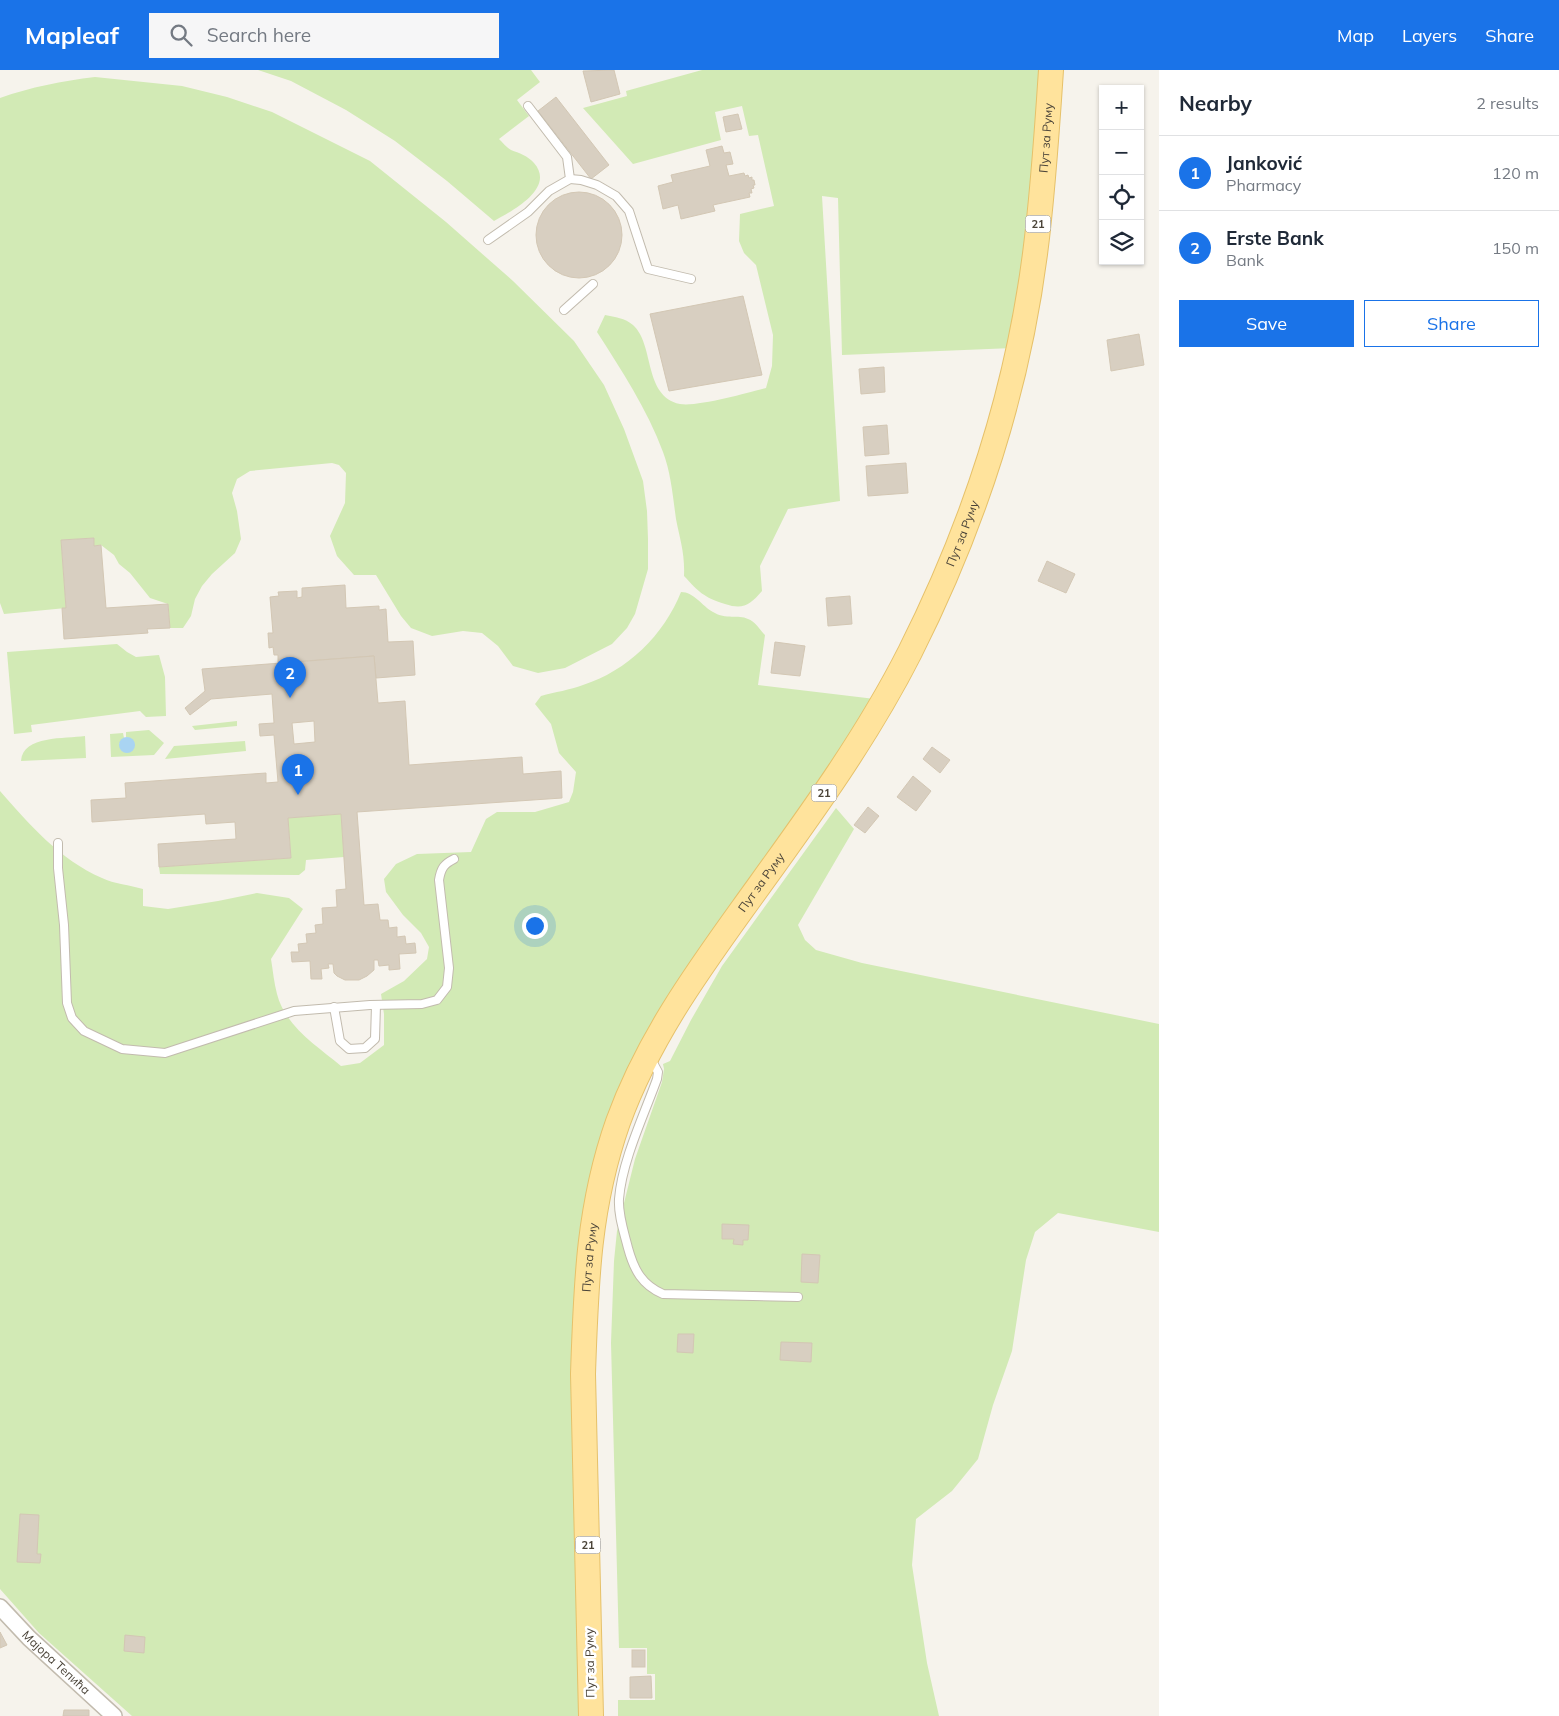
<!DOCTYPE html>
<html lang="en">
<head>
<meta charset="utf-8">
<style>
	:root { --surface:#fff; --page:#f6f6f7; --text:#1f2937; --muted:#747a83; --line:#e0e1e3; --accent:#1a73e8 }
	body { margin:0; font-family:Mulish,sans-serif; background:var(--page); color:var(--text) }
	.controls { position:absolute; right:15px; top:15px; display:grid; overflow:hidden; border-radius:0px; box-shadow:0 1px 4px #0004 }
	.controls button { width:45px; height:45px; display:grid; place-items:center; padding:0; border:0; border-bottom:1px solid var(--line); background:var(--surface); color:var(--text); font:25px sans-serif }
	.you { position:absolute; left:534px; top:855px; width:18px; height:18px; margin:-12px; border:4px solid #fff; border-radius:50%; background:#1a73e8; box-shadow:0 0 0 8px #1a73e833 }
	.badge { display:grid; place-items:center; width:32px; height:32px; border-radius:50%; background:var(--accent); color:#fff; font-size:16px; font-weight:700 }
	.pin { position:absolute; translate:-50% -41px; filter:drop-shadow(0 1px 2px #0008) }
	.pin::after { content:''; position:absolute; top:26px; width:18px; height:15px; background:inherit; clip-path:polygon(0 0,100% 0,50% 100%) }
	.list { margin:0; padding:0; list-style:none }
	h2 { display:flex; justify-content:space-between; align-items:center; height:65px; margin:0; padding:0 20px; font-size:21px }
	h2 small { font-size:16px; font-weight:400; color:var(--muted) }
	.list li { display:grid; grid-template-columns:32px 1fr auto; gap:15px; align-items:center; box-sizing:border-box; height:75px; padding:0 20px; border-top:1px solid var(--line) }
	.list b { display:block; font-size:19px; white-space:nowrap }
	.list p { margin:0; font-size:16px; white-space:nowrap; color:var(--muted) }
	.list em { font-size:16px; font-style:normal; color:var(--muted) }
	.actions { display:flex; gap:10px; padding:15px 20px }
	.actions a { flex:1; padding:11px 0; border:1px solid var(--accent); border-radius:0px; text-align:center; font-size:18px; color:var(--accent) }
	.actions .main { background:var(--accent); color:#fff }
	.icon { flex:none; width:28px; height:28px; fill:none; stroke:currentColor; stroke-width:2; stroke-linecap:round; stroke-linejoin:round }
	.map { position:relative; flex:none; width:1159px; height:1646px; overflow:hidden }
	header { display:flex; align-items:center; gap:30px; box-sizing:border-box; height:70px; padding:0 25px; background:var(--accent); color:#fff }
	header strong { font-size:24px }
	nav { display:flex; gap:28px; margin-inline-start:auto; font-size:18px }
	.search { width:350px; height:45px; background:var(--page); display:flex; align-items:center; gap:12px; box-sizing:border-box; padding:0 18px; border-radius:0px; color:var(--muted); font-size:19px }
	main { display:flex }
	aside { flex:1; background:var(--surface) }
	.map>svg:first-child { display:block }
	.green { fill:#d2eab5 }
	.water { fill:#a9d4f2 }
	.building { fill:#d8cfc1; stroke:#d3c7b4; fill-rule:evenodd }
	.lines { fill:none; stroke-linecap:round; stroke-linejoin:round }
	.lane-casing { stroke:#c2bbae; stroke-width:10 }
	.street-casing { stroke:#c2bbae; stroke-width:18 }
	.primary-casing { stroke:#e6c16a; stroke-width:26 }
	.lane { stroke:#fff; stroke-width:8 }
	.street { stroke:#fff; stroke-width:15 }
	.primary { stroke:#ffe39c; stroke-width:24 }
	.labels { text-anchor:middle; stroke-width:5; stroke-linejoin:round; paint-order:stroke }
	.shield { fill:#fff; stroke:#817c74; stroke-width:1 }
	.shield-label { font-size:11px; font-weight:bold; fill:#4b4439 }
	.street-label { font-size:12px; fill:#4b4439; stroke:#fff }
</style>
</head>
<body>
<header>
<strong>Mapleaf</strong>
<div class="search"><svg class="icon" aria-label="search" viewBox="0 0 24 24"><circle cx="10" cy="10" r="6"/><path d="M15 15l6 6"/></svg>Search here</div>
<nav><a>Map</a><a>Layers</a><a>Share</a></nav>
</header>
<main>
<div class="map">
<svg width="1159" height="1646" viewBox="0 0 1159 1646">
	<rect width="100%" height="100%" fill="#f6f3ec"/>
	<g class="green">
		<path d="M258,0h273l9,12 -23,18 12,16 -30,23c4,4 8,9 12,11 8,3 17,6 23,13 22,25 -22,48 -40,58l-47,-40 -52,-40 -49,-31 -55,-29z"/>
		<path d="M702,0h344l-33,278 -171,7 -4,-157 -16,-2 18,305 -52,8 -28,57 2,25c-12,14 -19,19 -37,13 -22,-7 -26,-12 -41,-28 1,-23 -4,-36 -8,-57 -3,-21 -5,-46 -13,-67 -16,-43 -41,-81 -66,-120l8,-17c10,2 20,3 28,10 22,20 10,71 47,79 17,3 67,-11 86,-16l6,-22 1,-31 -17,-70 -12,-12 -5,-12 1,-27 34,-8 -16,-71 -9,1 -7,-30 -27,6 6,28 -88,24 -50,-56 44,-12 -1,-5z"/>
		<path d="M95,7l87,9 45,11 45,15 98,49 76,61 67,59 61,60 30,44 20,44 19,52 4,30 1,28v30l-13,45 -8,14 -15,16 -47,24 -27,5 -25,-7 -15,-20 -16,-13 -19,-2 -31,5 -21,-8 -10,-12 -25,-41h-22l-17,-19 -7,-20 15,-33 1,-30 -7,-8 -7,-2 -82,8 -13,8 -5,14 5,18 4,28 -6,14 -23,21 -10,12 -7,13 -4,17 -8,12h-13l-2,-24 -18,-6 -20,-25 -11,-9 -5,-9 -13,-10 -7,1v-8l-33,2 5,68 -62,6 -4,-11v-505c31,-11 62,-17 95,-21z"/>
		<path d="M681,522c13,0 21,14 32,20 13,8 25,2 35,7 7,2 12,11 17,16l-7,50 117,14 -277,452 -15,565h-451l-93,-83 -39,-44v-798c29,33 60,69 102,87 12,6 28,7 41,11v17l25,3 50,-8 39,-8 32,5 14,11 -32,50c2,12 3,24 6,35 8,32 40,52 64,72l19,-3 24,-18v-31l-3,-20 23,-13 23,-22 2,-12 -8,-14 -18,-18 -17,-23 -2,-13 12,-15 21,-10 54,-2 15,-33 11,-7h38l34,-10 4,-10 3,-20 -17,-19 -8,-29 -16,-20 6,-8c14,-4 29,-6 42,-11 44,-14 81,-50 98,-93z"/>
		<polygon points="117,574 127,582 136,587 159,585 165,607 166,646 146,647 140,641 31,655 32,662 14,664 7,582"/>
		<polygon points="237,651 237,656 195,660 192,656"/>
		<polygon points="149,660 164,673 154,685 111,687 110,664 123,663 124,668 119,674 122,681 131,681 134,674 131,669 126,667 126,662"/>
		<path d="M85,666l1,22 -65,3c2,-26 44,-22 64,-25z"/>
		<polygon points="245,671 246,681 165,689 174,676"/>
		<polygon points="836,738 854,759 798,855 805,870 816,880 862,893 1159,954 1159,1162 1058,1143 1035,1162 1026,1190 1012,1281 993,1335 978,1389 952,1421 916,1449 912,1495 927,1593 939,1646 618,1646 618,1630 655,1630 655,1604 647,1604 647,1578 619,1578 611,1273 614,1191 617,1161 635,1089 662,1012 664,999 663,994 670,991 691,950 722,896"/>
		<polygon points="341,744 344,787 306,790 305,800 299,805 160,804 159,797 291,788 288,748"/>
	</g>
	<circle class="water" cx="127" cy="675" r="8"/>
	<g class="building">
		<polygon points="614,0 620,24 591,32 583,1"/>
		<polygon points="556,27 609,95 591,109 538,41"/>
		<polygon points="738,44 742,59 726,62 723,47"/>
		<polygon points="722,76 724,83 730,82 733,94 726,95 729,106 744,103 745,106 748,105 749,108 752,107 752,110 754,110 755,115 753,115 754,118 751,119 752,123 749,123 750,127 713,135 715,141 681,149 678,135 663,139 658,116 673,112 671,105 710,96 706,80"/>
		<circle cx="579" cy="165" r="43"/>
		<polygon points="743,226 762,305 669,321 650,244"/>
		<polygon points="1139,264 1144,295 1111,301 1107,270"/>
		<polygon points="884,297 885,322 861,324 859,299"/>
		<polygon points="887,355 889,384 865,386 863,357"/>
		<polygon points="906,393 908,423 868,426 866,396"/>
		<polygon points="94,468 94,476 101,475 106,538 168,534 170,558 147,559 148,563 64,569 62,538 66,538 61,470"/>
		<polygon points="1047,491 1075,504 1066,523 1038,511"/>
		<polygon points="345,515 346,538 379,536 379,540 386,539 388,572 413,571 415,605 376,608 374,586 278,593 278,585 274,585 273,577 269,578 268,563 273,563 270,527 279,526 278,522 297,521 297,528 302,527 302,518"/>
		<polygon points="850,526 852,554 828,556 826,528"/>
		<polygon points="775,572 805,576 800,606 771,603"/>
		<path d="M374,586l4,47 27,-2 4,64 113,-8 1,17 38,-3 1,27 -205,14 7,93 14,-1 2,16h8l1,8 8,-1v10l8,-1 1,8 9,-1 1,10 -17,1 1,15 -11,1v-5l-10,1 -1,-6h-4v10l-7,6 -8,4h-14l-8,-4 -3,-3 -1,-9h-5l1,4 -8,1 1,10h-11l-1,-18 -18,1 -1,-10h8l-1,-8 9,-1 -1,-9 10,-1 -1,-8 8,-1 -1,-16 15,-1 -1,-17 10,-1 -5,-75 -53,4 3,40 -132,9 -1,-23 78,-5 -1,-17 -29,2 -1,-10 -113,8 -1,-22 35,-2 -1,-15 141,-10v10l12,-1 -4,-47 -14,1 -1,-12 15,-1 -2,-29 -61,5 -21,16 -5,-7 20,-17 -3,-22zM314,651l1,21 -21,2 -2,-21z"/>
		<polygon points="932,677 950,690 940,703 923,689"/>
		<polygon points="913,706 931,721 916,741 897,727"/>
		<polygon points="868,737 879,746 865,763 854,755"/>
		<polygon points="722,1154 749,1155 748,1170 743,1170 743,1175 733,1174 734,1169 722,1169"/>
		<polygon points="802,1184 820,1185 818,1213 801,1212"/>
		<polygon points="678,1264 694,1264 693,1283 677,1282"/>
		<polygon points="781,1272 812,1273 811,1292 780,1290"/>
		<polygon points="20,1444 39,1445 37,1484 41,1484 40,1493 17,1492"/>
		<polygon points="0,1562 7,1575 0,1578"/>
		<polygon points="125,1565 145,1567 144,1583 124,1581"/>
		<rect x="632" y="1580" width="13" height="17"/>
		<polygon points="651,1606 652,1628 630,1628 630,1607"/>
		<polygon points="64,1640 89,1640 89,1646 63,1646"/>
	</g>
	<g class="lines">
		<g class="lane-casing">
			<g id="lane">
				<polyline points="570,109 581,110 597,115 616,126 629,141 648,199 691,209"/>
				<polyline points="488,170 528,142 549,121 570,109 567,87 528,36"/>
				<polyline points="564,240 593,214"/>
				<path d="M58,773v25l6,57 3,78 5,15 12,13 38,18 43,4 129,-42 76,-6 52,-1 15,-4 10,-13 2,-19 -10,-88c2,-12 5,-16 15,-21"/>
				<polyline points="334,937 340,971 349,979 365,978 375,969 376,935"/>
				<path d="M651,989l7,13 -1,7c-13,36 -35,82 -38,120 -1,16 5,33 9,49 6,22 14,37 35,46l135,3"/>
			</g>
		</g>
		<g class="street-casing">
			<g id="street">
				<path id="s1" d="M0,1537l29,31 85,78"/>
			</g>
		</g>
		<g class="primary-casing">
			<g id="primary">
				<path id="s2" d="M591,1646l-8,-342c3,-89 5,-167 35,-252 29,-80 76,-146 125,-214 59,-82 121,-165 167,-256 63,-125 107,-259 125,-398 8,-61 12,-123 16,-184"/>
			</g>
		</g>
		<use href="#lane" class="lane"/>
		<use href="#street" class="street"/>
		<use href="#primary" class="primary"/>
	</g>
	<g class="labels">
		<g class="shield">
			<rect x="1025.5" y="145.5" width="25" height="17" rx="4"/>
			<rect x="811.5" y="714.5" width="25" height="17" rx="4"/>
			<rect x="575.5" y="1466.5" width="25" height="17" rx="4"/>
		</g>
		<g class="shield-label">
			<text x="1038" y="158">21</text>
			<text x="824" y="727">21</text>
			<text x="588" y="1479">21</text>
		</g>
		<g class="street-label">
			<text dy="4" stroke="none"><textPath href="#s2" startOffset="1688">Пут за Руму</textPath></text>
			<text dy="4" stroke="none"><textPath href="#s2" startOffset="1282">Пут за Руму</textPath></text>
			<text dy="4" stroke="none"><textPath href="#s2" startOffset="878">Пут за Руму</textPath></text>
			<text dy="4" stroke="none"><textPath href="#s2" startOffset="459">Пут за Руму</textPath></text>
			<text dy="4" stroke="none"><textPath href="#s1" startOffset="79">Мајора Тепића</textPath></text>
			<text transform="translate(590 1593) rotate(-91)" y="4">Пут за Руму</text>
		</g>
	</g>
</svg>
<div class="controls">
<button>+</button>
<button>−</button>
<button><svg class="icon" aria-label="locate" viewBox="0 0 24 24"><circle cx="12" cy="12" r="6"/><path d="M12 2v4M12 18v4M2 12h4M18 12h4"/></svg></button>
<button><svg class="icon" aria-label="layers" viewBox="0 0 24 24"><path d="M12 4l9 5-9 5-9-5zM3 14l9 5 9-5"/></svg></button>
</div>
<div class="you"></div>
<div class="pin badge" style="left:298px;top:725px">1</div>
<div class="pin badge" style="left:290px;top:628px">2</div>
</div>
<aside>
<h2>Nearby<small>2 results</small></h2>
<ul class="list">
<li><span class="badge">1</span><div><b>Janković</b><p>Pharmacy</p></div><em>120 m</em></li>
<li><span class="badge">2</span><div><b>Erste Bank</b><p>Bank</p></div><em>150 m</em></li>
</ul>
<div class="actions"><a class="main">Save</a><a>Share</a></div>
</aside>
</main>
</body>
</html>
